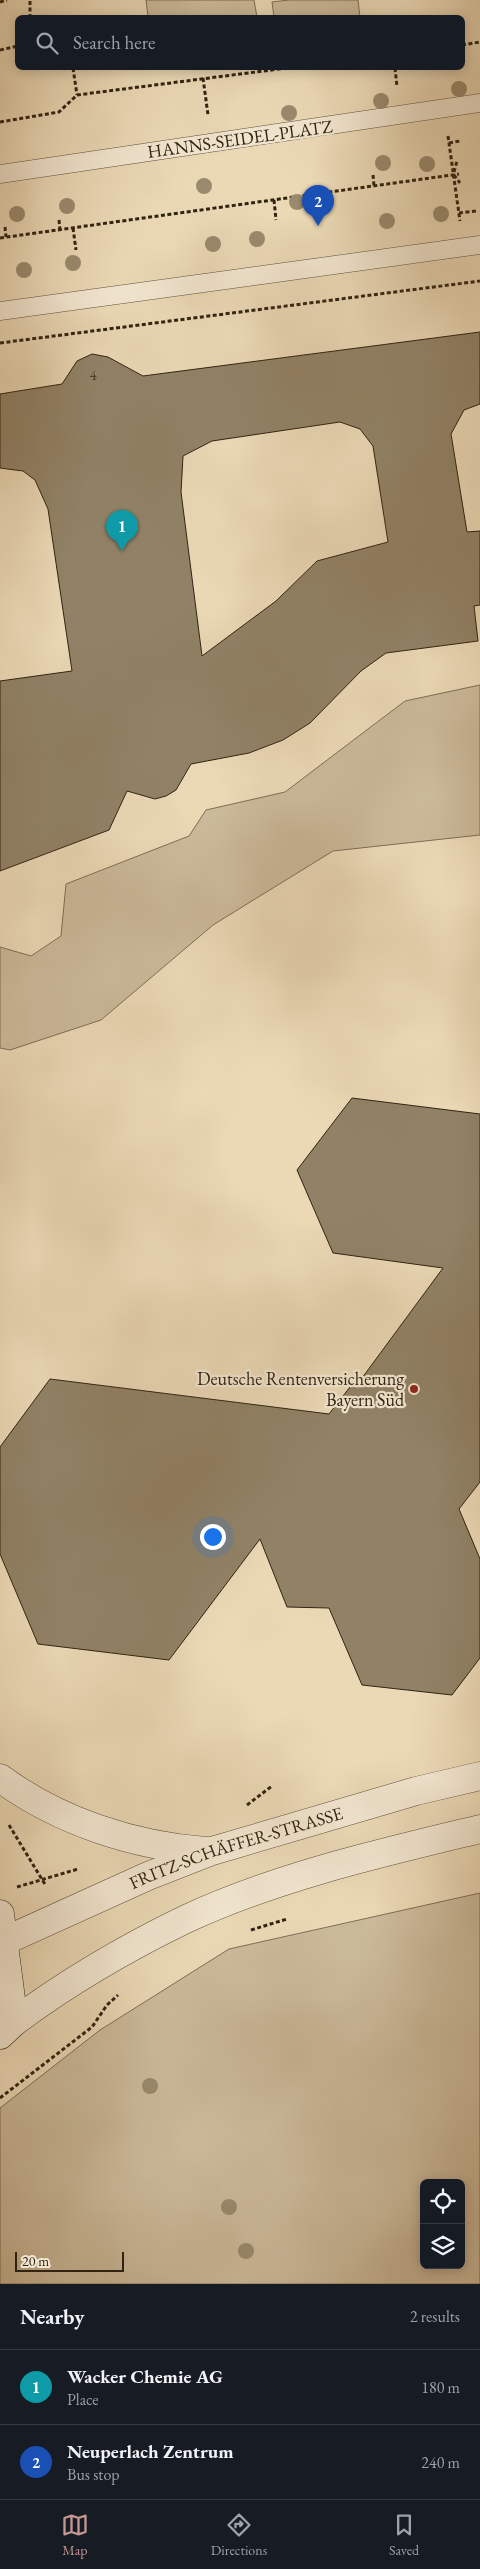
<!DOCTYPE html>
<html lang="en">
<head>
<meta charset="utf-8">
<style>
	:root { --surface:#171b24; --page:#20242c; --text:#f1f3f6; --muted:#9ea1a6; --line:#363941; --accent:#c59692 }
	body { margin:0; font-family:"EB Garamond",serif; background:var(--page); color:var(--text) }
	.controls { position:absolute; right:15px; bottom:15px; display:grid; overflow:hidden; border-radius:8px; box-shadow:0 2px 12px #0003 }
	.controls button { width:45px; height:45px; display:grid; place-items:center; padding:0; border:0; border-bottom:1px solid var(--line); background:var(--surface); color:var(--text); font:25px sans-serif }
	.scale { position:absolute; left:15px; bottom:12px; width:109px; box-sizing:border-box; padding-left:5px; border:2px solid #302312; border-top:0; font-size:14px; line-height:18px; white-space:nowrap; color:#302312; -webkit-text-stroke:4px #f2e6d0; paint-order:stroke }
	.you { position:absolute; left:212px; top:1536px; width:18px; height:18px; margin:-12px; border:4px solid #fff; border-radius:50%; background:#1a73e8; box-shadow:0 0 0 8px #1a73e833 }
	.badge { display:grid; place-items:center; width:32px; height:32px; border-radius:50%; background:var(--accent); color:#fff; font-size:16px; font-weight:700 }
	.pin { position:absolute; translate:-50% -41px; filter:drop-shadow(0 1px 2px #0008) }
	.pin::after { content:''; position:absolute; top:26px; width:18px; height:15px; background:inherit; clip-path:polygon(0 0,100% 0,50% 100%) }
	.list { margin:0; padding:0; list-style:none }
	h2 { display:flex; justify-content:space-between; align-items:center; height:65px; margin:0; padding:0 20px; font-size:21px }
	h2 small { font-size:16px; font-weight:400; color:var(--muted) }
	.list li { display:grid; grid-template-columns:32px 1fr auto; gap:15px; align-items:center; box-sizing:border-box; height:75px; padding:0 20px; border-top:1px solid var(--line) }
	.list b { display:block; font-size:19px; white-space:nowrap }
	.list p { margin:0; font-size:16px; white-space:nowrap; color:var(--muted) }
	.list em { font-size:16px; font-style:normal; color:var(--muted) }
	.icon { flex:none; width:28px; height:28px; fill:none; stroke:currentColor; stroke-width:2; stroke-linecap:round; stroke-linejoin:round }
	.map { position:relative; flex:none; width:480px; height:2284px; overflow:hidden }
	.search { position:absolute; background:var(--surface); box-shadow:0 2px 12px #0003; left:15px; right:15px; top:15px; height:55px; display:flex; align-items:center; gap:12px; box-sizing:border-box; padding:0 18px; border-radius:8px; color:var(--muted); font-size:19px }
	.sheet { height:215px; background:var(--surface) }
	nav { display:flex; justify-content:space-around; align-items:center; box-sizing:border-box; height:70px; border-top:1px solid var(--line); background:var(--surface); font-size:14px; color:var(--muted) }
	nav a { display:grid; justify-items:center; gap:2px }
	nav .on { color:var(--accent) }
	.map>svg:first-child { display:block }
	.green { fill:#cbba9a; stroke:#7e6e56; fill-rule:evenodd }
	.building { fill:#918267; stroke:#302312; fill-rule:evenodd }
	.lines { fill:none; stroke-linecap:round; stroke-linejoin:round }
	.service-casing { stroke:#5f503b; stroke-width:19 }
	.tertiary-casing { stroke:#5f503b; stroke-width:29 }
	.secondary-casing { stroke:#302312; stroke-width:29 }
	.path { stroke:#302312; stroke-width:3; stroke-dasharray:4 2.5; stroke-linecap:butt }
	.service { stroke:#f2e6d0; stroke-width:18 }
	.tertiary { stroke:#f2e6d0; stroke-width:28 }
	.secondary { stroke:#f2e6d0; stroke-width:28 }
	.tree { fill:#9a8a6e }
	.poi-dot { fill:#8f2418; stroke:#f2e6d0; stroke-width:2 }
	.labels { text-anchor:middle; stroke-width:4.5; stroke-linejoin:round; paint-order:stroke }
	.number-label { font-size:15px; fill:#483b27 }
	.street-label { font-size:18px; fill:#302312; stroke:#f2e6d0 }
	.poi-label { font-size:18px; fill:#302312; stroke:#f2e6d0; text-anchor:end }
</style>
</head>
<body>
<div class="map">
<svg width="480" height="2284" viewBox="0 0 480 2284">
	<rect width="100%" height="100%" fill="#ebd9b6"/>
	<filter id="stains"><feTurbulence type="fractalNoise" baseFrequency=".004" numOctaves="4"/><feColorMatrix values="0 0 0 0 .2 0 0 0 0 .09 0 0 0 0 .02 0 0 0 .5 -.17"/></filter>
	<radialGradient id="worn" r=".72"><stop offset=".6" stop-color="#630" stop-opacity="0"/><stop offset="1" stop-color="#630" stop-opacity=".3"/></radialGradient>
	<g class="green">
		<polygon points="146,0 254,0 257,17 148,17"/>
		<polygon points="289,0 358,0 360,17 274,17 272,2"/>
		<polygon points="480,685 480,835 333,851 213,925 101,1020 10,1050 0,1048 0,947 31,956 61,936 66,884 189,836 206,810 285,792 405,701"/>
		<path d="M480,1893v391h-480v-176l100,-78 129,-81zM424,2183h37v82h-37z"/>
	</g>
	<g class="building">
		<path d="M480,332v72l-16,6 -13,24 16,98 13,-1v74l-6,1 4,35 -92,12 -25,18 -51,52 -27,17 -34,13 -58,11 -15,26 -10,6 -11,3 -28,-8 -18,39 -109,41v-190l72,-10 -24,-162 -13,-29 -12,-9 -23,-3v-74l62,-10 15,-23 15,-7 16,3 35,19zM340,422l20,7 13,17 15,96 -71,19 -41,40 -74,55 -21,-164 2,-36 29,-15z"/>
		<polygon points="352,1098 480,1114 480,1482 459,1509 480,1559 480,1658 452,1695 362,1685 329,1608 287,1607 260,1539 169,1660 38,1644 0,1554 0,1447 50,1379 329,1414 357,1378 362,1378 443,1268 333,1253 297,1170"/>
	</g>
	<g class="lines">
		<g class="service-casing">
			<g id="service">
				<polyline points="0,174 480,103"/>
				<polyline points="0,311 480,245"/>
			</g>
		</g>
		<g class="tertiary-casing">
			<g id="tertiary">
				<path d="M0,1778c58,43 134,68 206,73"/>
				<path id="s1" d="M0,1943l148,-67 64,-25 204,-60 64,-15"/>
				<path d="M0,2009l14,13c54,-40 112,-74 172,-103 93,-43 195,-66 294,-90"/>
			</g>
		</g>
		<g class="secondary-casing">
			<polyline id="secondary" points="0,1914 14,2022 0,2035"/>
		</g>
		<g class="path">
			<polyline points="0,2 7,0"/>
			<polyline points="30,18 30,0"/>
			<polyline points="462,45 480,42"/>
			<polyline points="0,50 18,46"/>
			<polyline points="73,68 77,95"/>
			<polyline points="395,68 397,87"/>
			<polyline points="203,78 208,115"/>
			<polyline points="0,122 59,112 77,95 287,68"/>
			<polyline points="448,136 460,221"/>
			<polyline points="449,143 460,141"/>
			<polyline points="454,172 457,161"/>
			<polyline points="373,175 374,186"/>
			<polyline points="454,175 460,183"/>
			<polyline points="274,200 276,220"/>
			<polyline points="459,213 476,211"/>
			<polyline points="59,220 60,230"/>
			<polyline points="5,227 6,237"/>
			<polyline points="73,228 76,250"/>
			<polyline points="0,238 459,174"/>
			<polyline points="0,343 480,281"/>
			<polyline points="247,1805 272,1786"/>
			<polyline points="9,1825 46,1886"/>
			<polyline points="17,1887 78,1869"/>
			<polyline points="251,1930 287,1919"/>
			<polyline points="0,2098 92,2027 107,2005 118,1995"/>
		</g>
		<use href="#service" class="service"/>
		<use href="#tertiary" class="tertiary"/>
		<use href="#secondary" class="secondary"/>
	</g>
	<g class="tree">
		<circle cx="459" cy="89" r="8"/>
		<circle cx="381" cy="101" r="8"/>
		<circle cx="289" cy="113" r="8"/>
		<circle cx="383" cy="163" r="8"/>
		<circle cx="427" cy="164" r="8"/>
		<circle cx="204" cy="186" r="8"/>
		<circle cx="297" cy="202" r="8"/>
		<circle cx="67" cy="206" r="8"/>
		<circle cx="17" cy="214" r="8"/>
		<circle cx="441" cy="214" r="8"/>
		<circle cx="387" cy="221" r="8"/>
		<circle cx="257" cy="239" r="8"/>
		<circle cx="213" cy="244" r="8"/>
		<circle cx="73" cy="263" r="8"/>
		<circle cx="24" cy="270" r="8"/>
		<circle cx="150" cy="2086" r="8"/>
		<circle cx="229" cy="2207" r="8"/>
		<circle cx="246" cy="2251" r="8"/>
	</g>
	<circle class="poi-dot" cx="414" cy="1389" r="5"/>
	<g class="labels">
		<g class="number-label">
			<text x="93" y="380">4</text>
		</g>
		<g class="street-label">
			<text transform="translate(240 139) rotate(-8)" y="6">HANNS-SEIDEL-PLATZ</text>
			<text dy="6" stroke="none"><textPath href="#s1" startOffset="255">FRITZ-SCHÄFFER-STRASSE</textPath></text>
		</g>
		<g class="poi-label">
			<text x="404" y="1385">Deutsche Rentenversicherung<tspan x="404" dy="21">Bayern Süd</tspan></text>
		</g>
	</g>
	<rect width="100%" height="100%" filter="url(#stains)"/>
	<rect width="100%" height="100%" fill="url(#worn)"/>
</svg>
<div class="controls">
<button><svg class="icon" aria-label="locate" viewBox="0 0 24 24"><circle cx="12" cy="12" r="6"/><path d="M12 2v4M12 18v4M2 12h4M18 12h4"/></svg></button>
<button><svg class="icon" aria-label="layers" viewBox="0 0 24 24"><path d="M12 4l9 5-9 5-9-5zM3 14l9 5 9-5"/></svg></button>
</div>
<div class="scale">20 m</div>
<div class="you"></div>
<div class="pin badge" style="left:122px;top:551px;background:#0f9aa8">1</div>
<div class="pin badge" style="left:318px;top:226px;background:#1a4fb4">2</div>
<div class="search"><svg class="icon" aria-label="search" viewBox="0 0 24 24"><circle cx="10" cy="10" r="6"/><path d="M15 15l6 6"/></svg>Search here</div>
</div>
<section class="sheet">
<h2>Nearby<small>2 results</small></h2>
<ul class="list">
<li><span class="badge" style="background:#0f9aa8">1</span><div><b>Wacker Chemie AG</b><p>Place</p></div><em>180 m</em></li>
<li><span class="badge" style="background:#1a4fb4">2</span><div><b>Neuperlach Zentrum</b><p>Bus stop</p></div><em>240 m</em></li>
</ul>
</section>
<nav>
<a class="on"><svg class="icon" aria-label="map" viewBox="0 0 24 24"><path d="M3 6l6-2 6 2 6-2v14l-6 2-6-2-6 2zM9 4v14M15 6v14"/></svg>Map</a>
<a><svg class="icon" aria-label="directions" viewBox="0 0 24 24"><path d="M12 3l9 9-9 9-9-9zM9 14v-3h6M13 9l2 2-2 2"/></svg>Directions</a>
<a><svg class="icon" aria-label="saved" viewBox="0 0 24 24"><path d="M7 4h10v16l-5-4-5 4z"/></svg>Saved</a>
</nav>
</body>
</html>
